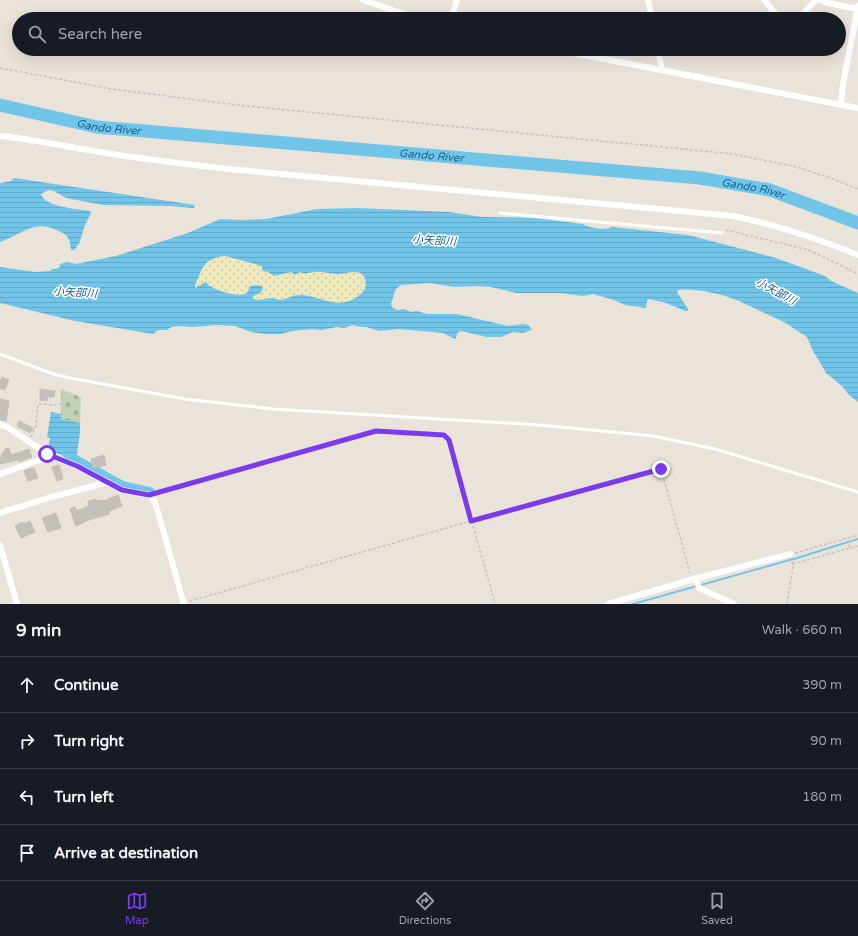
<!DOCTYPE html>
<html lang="en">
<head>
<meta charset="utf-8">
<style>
	:root { --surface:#171b24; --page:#20242c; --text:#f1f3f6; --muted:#9ea1a6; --line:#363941; --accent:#7c3aed }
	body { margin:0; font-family:"Varela Round","Noto Sans JP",sans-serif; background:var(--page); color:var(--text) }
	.stop { position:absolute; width:12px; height:12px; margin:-9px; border:3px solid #7c3aed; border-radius:50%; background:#fff }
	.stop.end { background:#7c3aed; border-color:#fff; box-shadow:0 1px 4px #0008 }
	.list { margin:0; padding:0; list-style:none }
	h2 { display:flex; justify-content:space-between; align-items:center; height:52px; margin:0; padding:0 16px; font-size:17px }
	h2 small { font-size:13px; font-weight:400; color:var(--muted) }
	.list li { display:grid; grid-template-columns:26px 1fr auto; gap:12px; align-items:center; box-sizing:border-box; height:56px; padding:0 16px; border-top:1px solid var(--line) }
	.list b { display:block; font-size:15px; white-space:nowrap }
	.list em { font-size:13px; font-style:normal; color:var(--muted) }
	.icon { flex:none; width:22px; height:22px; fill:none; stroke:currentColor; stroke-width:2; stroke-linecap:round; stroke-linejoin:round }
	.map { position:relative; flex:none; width:858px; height:604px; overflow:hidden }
	.search { position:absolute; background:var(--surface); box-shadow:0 4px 16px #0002; left:12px; right:12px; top:12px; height:44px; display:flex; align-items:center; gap:10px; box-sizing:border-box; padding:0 14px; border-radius:22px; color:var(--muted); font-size:15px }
	.sheet { height:276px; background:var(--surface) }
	nav { display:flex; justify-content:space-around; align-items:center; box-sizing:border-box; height:56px; border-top:1px solid var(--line); background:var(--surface); font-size:11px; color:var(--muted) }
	nav a { display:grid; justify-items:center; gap:2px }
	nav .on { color:var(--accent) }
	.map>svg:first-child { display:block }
	.sand { fill:url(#sand-dots) }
	.cemetery { fill:url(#cemetery-stones) }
	.water { fill:url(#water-rules); fill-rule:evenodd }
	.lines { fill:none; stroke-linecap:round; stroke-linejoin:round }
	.stream { stroke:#71c5e8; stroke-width:2 }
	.canal { stroke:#71c5e8; stroke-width:7 }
	.river { stroke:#71c5e8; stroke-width:13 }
	.building { fill:#c5c0ba; stroke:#c5bfb4 }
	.path { stroke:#c3c3c3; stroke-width:1.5; stroke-dasharray:3 2; stroke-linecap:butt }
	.lane { stroke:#fff; stroke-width:3 }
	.street { stroke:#fff; stroke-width:6 }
	.route { stroke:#7c3aed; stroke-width:5 }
	.labels { text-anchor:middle; stroke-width:3; stroke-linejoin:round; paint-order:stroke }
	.water-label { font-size:11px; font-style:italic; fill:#136190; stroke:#fff }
</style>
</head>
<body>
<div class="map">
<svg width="858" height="604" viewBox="0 0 858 604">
	<defs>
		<pattern id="sand-dots" width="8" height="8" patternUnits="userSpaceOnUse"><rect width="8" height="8" fill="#eee8bd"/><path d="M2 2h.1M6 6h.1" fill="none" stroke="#ccc7a2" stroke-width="1.8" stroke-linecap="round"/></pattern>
		<pattern id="cemetery-stones" width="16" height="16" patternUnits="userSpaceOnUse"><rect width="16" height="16" fill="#c1d3b2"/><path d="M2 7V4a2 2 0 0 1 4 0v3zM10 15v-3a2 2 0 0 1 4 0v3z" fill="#a6b599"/></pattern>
		<pattern id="water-rules" width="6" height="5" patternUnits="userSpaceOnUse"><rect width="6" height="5" fill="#71c5e8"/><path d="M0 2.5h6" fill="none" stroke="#62a9c7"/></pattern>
	</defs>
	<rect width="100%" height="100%" fill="#eae3da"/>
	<path class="sand" d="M225,256l34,9 3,2 1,4 15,5 13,-4 2,1 1,2c16,-8 31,1 46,-1 6,-1 14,-4 19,-2 5,3 7,8 7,13 -1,6 -5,9 -9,12 -20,14 -38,-2 -57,-2 -7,0 -12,3 -18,5 -3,0 -6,-1 -9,-2 -9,-1 -12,5 -21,0l2,-2 5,-2v-9h-8l-6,9c-15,1 -28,-3 -40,-12l-10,6v-3c8,-18 8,-26 30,-29z"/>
	<polygon class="cemetery" points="61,389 81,397 80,423 61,419"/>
	<g class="water">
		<path d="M14,178l181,27 -1,3 -24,-2 -67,-1 -37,-7 -12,-7 -6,-1 -7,4c3,13 37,15 49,17l1,2 -6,12 -6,19 -5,6h-3c-1,-4 0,-8 -3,-12 -1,-3 -6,-6 -10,-7 -24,-13 -37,4 -58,11v-59l11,-2z"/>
		<path d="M358,208l91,4 33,5 52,1 49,6 1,1c9,3 19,6 28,2l76,8 88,23 49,18 6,5 27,12v109l-9,-7 -7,-9 -16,-13 -14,-24 -5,-12 -23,-15 -45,-21c-18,-7 -43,-13 -61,-11l-1,2 11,17v2h-3l-19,-8 -17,-4 -2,2 -1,7 -21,-3 -11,-5 -21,-6 -10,2 -23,-3h-44l-25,-6 -16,-1 -20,1 -26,-4 -28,2 -5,4 -2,5 -3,10 1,3 5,3 7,-1 7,3 6,-1 10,3h30l51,12 15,-2 5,1 4,5 -9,3 -10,-1 -12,5h-14l-26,-6 -4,2 -1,5 -1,1 -12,-6 -44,-4 -20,2 -13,-4h-6l-7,-2 -9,3 -7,-1 -15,3 -10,-1 -20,2 -11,3h-17l-13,-2 -16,-6 -18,-1 -24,2 -14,-1 -8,1 -4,3h-9l-5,4 -78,-13 -75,-18v-36l36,5 14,-1 2,-2h4l4,-2v-3l7,-2 9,2 40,-8 72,-23 32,-14 21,1 25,-1 51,-10zM225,256l34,9 3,2 1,4 5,1 6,4 17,-4 2,1 1,2 6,-3c5,3 9,0 15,0 7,-1 15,2 22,2 12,0 28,-9 29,11 -1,6 -5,9 -9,12 -20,14 -38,-2 -57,-2 -7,0 -12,3 -18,5 -3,0 -6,-1 -9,-2 -8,-1 -12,5 -21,0 3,-5 9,-3 11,-9l-1,-3 -6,-1 -6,1c-1,3 -2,7 -5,8 -9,3 -34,-4 -39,-12l-11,6v-3c8,-18 8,-26 30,-29z"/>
		<polygon points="51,412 61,414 61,419 80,423 80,433 76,460 61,455 48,449 50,438 47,437"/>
	</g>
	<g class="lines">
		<polyline class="stream" points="633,604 797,558 858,539"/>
		<polyline class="canal" points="67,456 75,458 124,485 151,491"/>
		<path class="river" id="s1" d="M0,105l97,22 603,51 70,12 88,33"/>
	</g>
	<g class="building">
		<polygon points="2,377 9,380 5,390 0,388 0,382"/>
		<polygon points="40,389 55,391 54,397 47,397 47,401 40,400"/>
		<polygon points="0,399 9,401 6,421 0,420"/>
		<polygon points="19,421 33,428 30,433 17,426"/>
		<polygon points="9,448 11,455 29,449 32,457 19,462 18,460 0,464 0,458 5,449"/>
		<polygon points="104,455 106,465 93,468 91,459"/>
		<polygon points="59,465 63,479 57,481 52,467"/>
		<polygon points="34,468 38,478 28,481 24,471"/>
		<polygon points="118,495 122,506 109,511 110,514 89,520 76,526 70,509 75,507 76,511 89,506 88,501 96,499 96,501 106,500"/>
		<polygon points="56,513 61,528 48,532 42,518"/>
		<polygon points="30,521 35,532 21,538 15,526 22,522 23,524"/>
	</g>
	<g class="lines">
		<g class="path">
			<polyline points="0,68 112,89 237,105 733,154 793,166 825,176 858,189"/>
			<polyline points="726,230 809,250 858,274"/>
			<polyline points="31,437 36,426 38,404 56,405 61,404"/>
			<polyline points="154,493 376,431 444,435 449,440 495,604"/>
			<polyline points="850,548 858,546"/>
			<polyline points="795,553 858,535"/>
			<polyline points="793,564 850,548 847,538"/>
			<polyline points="190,601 471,521 661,469 690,573"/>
			<polyline points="787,604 793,567 792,560"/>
		</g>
		<g class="lane">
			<polyline points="500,213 722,233"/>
			<polyline points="0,354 53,374 70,378 185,399 273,409 540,425 653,436 715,449 858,492"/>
		</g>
		<g class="street">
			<polyline points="363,0 418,19"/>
			<polyline points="648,0 652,19"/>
			<polyline points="764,0 780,19"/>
			<polyline points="821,0 828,3 857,9"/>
			<polyline points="451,19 457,0"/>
			<polyline points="798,19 816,0"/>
			<polyline points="552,49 858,108"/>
			<polyline points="658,49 662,70"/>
			<polyline points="841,104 843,84 858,6"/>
			<path d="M0,136c32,3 62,10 94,15 48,8 97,14 145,19l494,46c43,9 84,22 125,39"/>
			<polyline points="0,424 9,428 47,454"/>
			<polyline points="0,474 45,458 47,454 77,466 122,490 149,495 155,502 184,604"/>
			<polyline points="0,513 48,498 108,482"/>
			<polyline points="0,545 17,604"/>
			<polyline points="694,579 697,581 699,588 734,604"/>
			<polyline points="608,604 694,579 790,554"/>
		</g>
	</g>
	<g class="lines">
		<polyline class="route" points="47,454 77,466 122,490 149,495 376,431 444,435 449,440 471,521 661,469"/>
	</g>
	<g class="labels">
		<g class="water-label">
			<text dy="4" stroke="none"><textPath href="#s1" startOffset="111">Gando River</textPath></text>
			<text dy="4" stroke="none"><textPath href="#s1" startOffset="435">Gando River</textPath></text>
			<text dy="4" stroke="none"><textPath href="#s1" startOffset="759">Gando River</textPath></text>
			<text transform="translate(434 240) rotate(4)" y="4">小矢部川</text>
			<text transform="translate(776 291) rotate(28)" y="4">小矢部川</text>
			<text transform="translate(75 292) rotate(4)" y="4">小矢部川</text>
		</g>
	</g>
</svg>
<div class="stop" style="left:47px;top:454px"></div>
<div class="stop end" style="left:661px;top:469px"></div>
<div class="search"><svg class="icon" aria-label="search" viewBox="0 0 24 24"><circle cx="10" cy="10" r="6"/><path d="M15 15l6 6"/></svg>Search here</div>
</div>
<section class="sheet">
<h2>9 min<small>Walk · 660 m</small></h2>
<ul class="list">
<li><svg class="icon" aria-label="ahead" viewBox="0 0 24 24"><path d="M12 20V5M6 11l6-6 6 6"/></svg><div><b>Continue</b></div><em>390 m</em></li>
<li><svg class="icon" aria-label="right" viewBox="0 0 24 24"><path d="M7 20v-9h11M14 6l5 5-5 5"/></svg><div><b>Turn right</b></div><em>90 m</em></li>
<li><svg class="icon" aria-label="left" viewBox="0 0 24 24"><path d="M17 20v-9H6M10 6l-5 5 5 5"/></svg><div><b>Turn left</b></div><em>180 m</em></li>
<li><svg class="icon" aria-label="arrive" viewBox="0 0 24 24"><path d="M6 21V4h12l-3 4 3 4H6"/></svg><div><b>Arrive at destination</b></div></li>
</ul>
</section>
<nav>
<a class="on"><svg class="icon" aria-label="map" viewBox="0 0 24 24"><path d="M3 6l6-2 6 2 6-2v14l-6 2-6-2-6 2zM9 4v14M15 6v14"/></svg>Map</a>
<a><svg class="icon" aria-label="directions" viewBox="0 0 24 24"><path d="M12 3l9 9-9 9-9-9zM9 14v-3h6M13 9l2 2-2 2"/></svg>Directions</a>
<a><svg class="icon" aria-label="saved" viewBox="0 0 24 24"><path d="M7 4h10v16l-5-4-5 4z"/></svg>Saved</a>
</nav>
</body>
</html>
